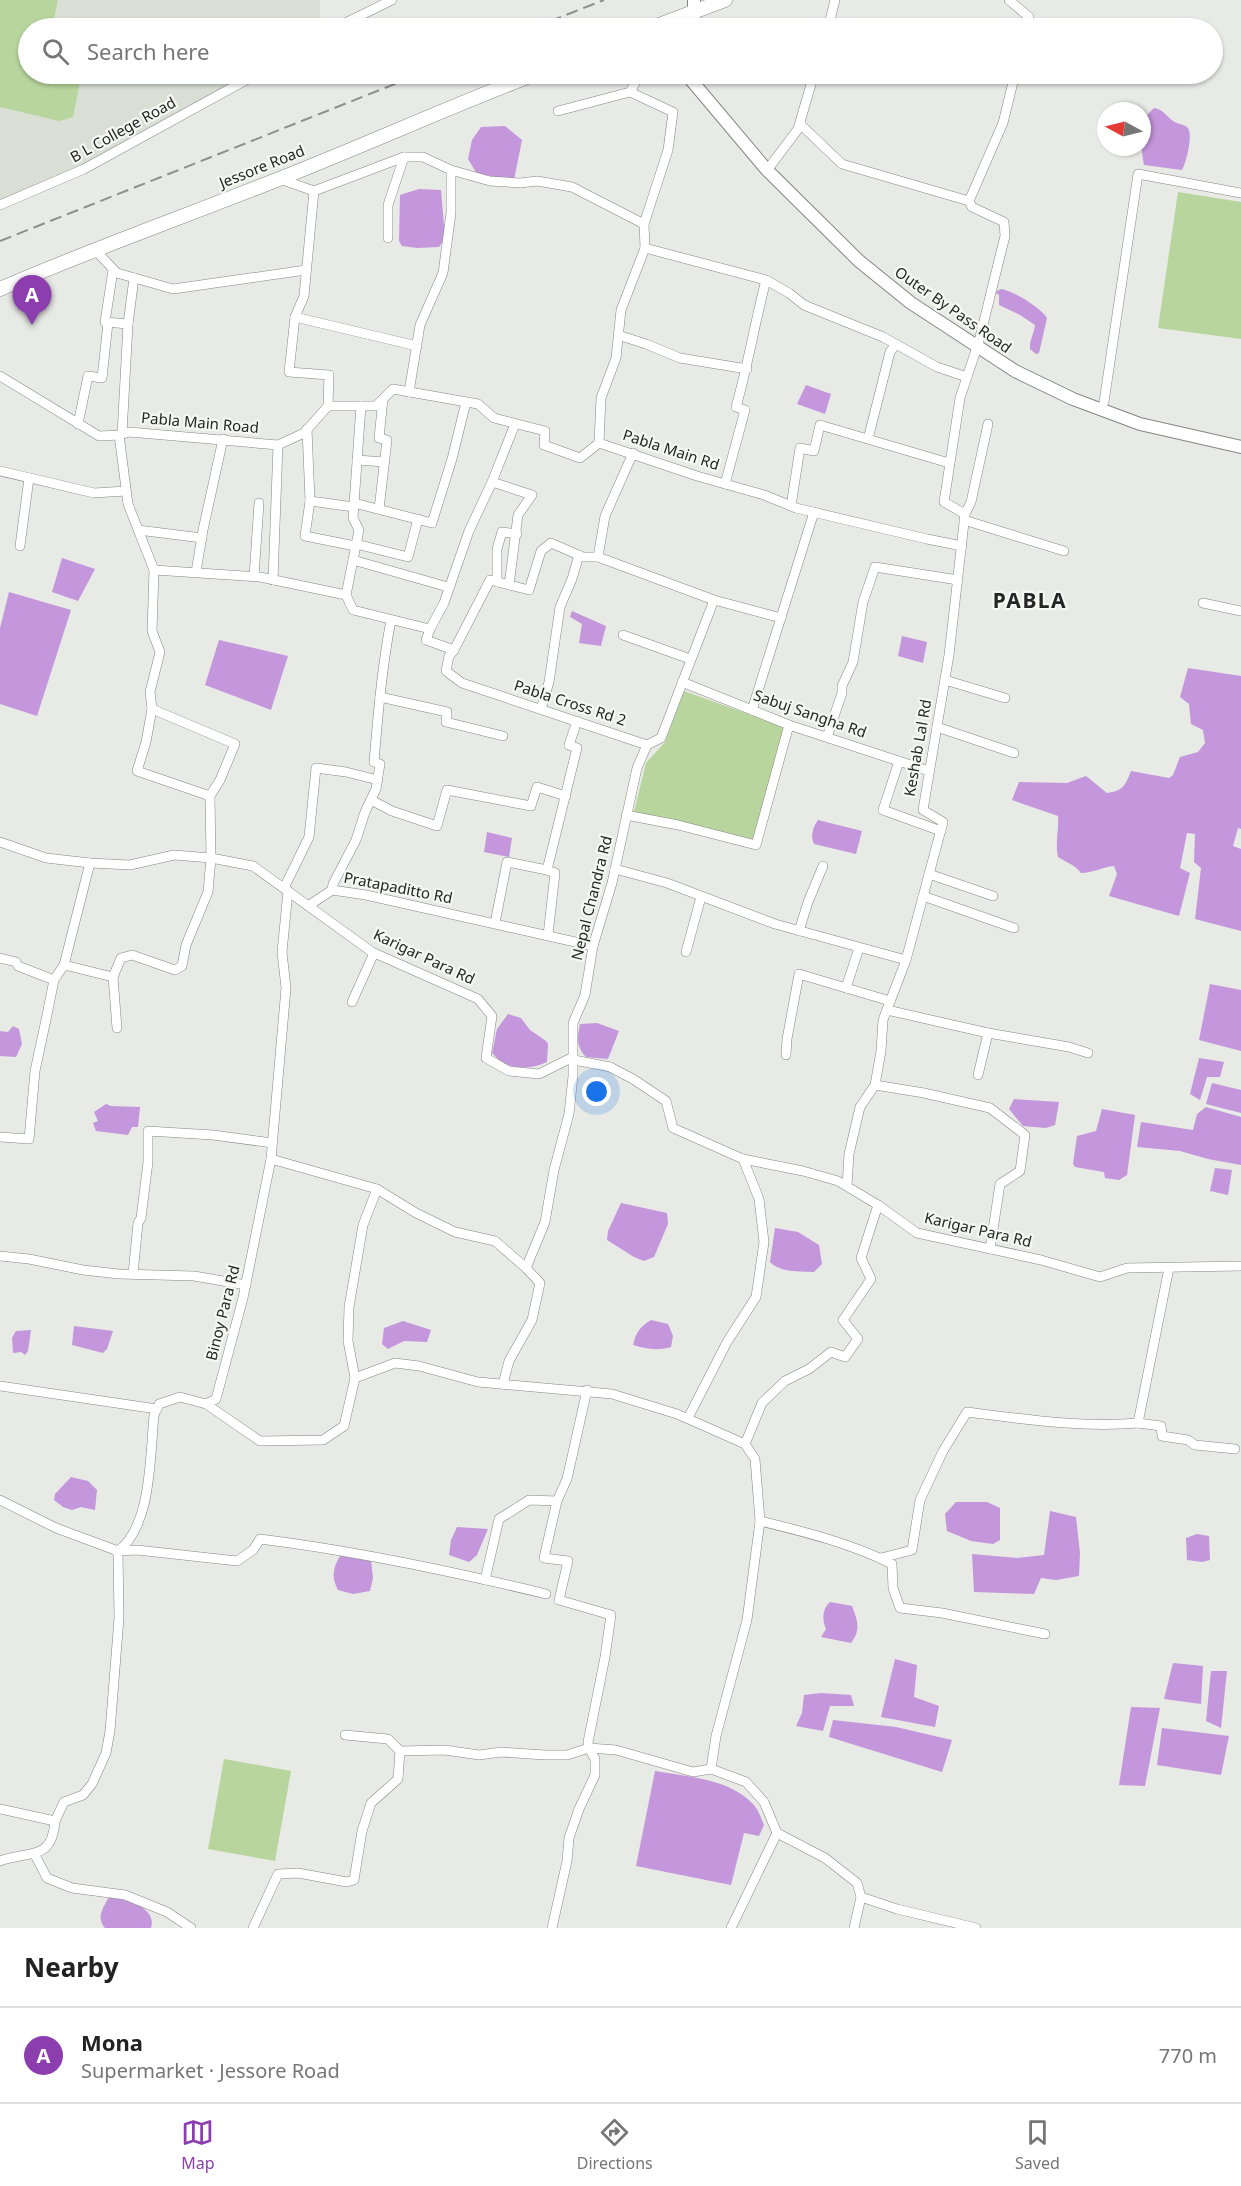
<!DOCTYPE html>
<html lang="en">
<head>
<meta charset="utf-8">
<style>
	:root { --surface:#fff; --page:#f6f6f6; --text:#222; --muted:#767676; --line:#e0e0e0; --accent:#8c3eaf }
	body { margin:0; font-family:"Noto Sans",sans-serif; background:var(--page); color:var(--text) }
	.compass { position:absolute; left:1097px; top:102px; width:54px; height:54px; border-radius:50%; background:var(--surface); box-shadow:0 2px 4px #0004; rotate:277deg }
	.you { position:absolute; left:597px; top:1092px; width:21px; height:21px; margin:-15px; border:4px solid #fff; border-radius:50%; background:#1a73e8; box-shadow:0 0 0 9px #1a73e833 }
	.badge { display:grid; place-items:center; width:39px; height:39px; border-radius:50%; background:var(--accent); color:#fff; font-size:20px; font-weight:700 }
	.pin { position:absolute; translate:-50% -50px; filter:drop-shadow(0 2px 3px #0008) }
	.pin::after { content:''; position:absolute; top:32px; width:21px; height:18px; background:inherit; clip-path:polygon(0 0,100% 0,50% 100%) }
	.list { margin:0; padding:0; list-style:none }
	h2 { display:flex; justify-content:space-between; align-items:center; height:78px; margin:0; padding:0 24px; font-size:26px }
	h2 small { font-size:20px; font-weight:400; color:var(--muted) }
	.list li { display:grid; grid-template-columns:39px 1fr auto; gap:18px; align-items:center; box-sizing:border-box; height:96px; padding:0 24px; border-top:2px solid var(--line) }
	.list b { display:block; font-size:22px; white-space:nowrap }
	.list p { margin:0; font-size:20px; white-space:nowrap; color:var(--muted) }
	.list em { font-size:20px; font-style:normal; color:var(--muted) }
	.icon { flex:none; width:33px; height:33px; fill:none; stroke:currentColor; stroke-width:2; stroke-linecap:round; stroke-linejoin:round }
	.map { position:relative; flex:none; width:1241px; height:1928px; overflow:hidden }
	.search { position:absolute; background:var(--surface); box-shadow:0 2px 4px #0004; left:18px; right:18px; top:18px; height:66px; display:flex; align-items:center; gap:15px; box-sizing:border-box; padding:0 21px; border-radius:33px; color:var(--muted); font-size:22px }
	.sheet { height:174px; background:var(--surface) }
	nav { display:flex; justify-content:space-around; align-items:center; box-sizing:border-box; height:84px; border-top:2px solid var(--line); background:var(--surface); font-size:16px; color:var(--muted) }
	nav a { display:grid; justify-items:center; gap:3px }
	nav .on { color:var(--accent) }
	.map>svg:first-child { display:block }
	.built { fill:#d9dfd4 }
	.green { fill:#b8d59d }
	.water { fill:#c496dc }
	.lines { fill:none; stroke-linecap:round; stroke-linejoin:round }
	.minor-casing { stroke:#858683; stroke-width:10 }
	.major-casing { stroke:#858683; stroke-width:14 }
	.highway-casing { stroke:#858683; stroke-width:15 }
	.minor { stroke:#fff; stroke-width:9 }
	.major { stroke:#fff; stroke-width:12 }
	.highway { stroke:#fff; stroke-width:14 }
	.rail { stroke:#8d8f8c; stroke-width:2; stroke-dasharray:12 6; stroke-linecap:butt }
	.labels { text-anchor:middle; stroke-width:4.5; stroke-linejoin:round; paint-order:stroke }
	.street-label { font-size:15px; fill:#242524; stroke:#f5f7f3 }
	.district-label { font-size:21px; font-weight:bold; letter-spacing:1.5px; fill:#242524; stroke:#f5f7f3 }
</style>
</head>
<body>
<div class="map">
<svg width="1241" height="1928" viewBox="0 0 1241 1928">
	<rect width="100%" height="100%" fill="#e8eae6"/>
	<polygon class="built" points="0,0 320,0 320,28 28,28 28,74 257,74 136,141 0,205"/>
	<g class="green">
		<polygon points="0,0 58,0 52,28 28,28 28,74 43,74 80,82 73,117 59,121 0,107"/>
		<polygon points="1178,192 1241,202 1241,339 1158,328"/>
		<polygon points="684,691 784,727 754,842 634,812 646,763 665,742"/>
		<polygon points="224,1759 291,1771 275,1861 208,1849"/>
	</g>
	<g class="water">
		<path d="M1154,108c9,1 12,8 19,13 4,3 10,3 14,6 7,6 -1,36 -5,43l-38,-5c-3,-18 -6,-45 10,-57z"/>
		<polygon points="505,126 522,140 514,180 477,174 468,159 472,140 481,127"/>
		<polygon points="419,189 441,190 445,238 439,247 417,248 402,246 399,241 400,195"/>
		<path d="M1001,289c13,2 40,19 46,29l-8,35 -3,1 -6,-5c-1,-8 4,-15 5,-24l-15,-10 -21,-10v-10l-4,-3z"/>
		<polygon points="806,385 831,394 825,414 797,404"/>
		<polygon points="62,558 95,569 78,601 52,592"/>
		<polygon points="9,592 71,610 37,716 0,704 0,628"/>
		<polygon points="572,611 606,626 601,646 579,643 582,624 570,617"/>
		<polygon points="902,636 927,642 923,663 898,656"/>
		<polygon points="219,640 288,656 271,710 205,685"/>
		<path d="M1188,668l53,8v153l-3,-1 -5,18 8,3v82l-46,-12 6,-51 -7,-6 1,-28 -8,-1 -7,35 10,5 -11,43 -70,-20 8,-22 -3,-8c-12,1 -21,7 -33,7 -7,-9 -14,-10 -23,-16 -3,-14 1,-27 0,-41l-46,-16 7,-18 48,1 19,-7 21,17c16,-2 18,-7 24,-22l38,7 4,-3 7,-18 18,-5 7,-9 -2,-13 -12,-6 -2,-20 -9,-7z"/>
		<path d="M818,820l44,11 -6,23 -42,-10c-4,-8 -1,-17 4,-24z"/>
		<polygon points="487,832 512,838 509,857 484,852"/>
		<polygon points="1210,984 1241,990 1241,1051 1199,1040"/>
		<path d="M508,1014l13,4 9,12 16,11 2,3 -1,18c-20,9 -40,8 -55,-9l5,-24z"/>
		<path d="M597,1023l22,8 -11,28 -22,-2c-10,-10 -9,-20 -6,-33z"/>
		<polygon points="13,1026 19,1029 22,1044 16,1057 0,1056 0,1031 8,1032"/>
		<polygon points="1199,1058 1224,1062 1220,1077 1207,1077 1200,1100 1190,1094"/>
		<polygon points="1212,1083 1241,1090 1241,1113 1206,1104"/>
		<polygon points="1014,1099 1059,1102 1055,1125 1046,1128 1023,1126 1009,1109"/>
		<polygon points="106,1104 111,1106 140,1107 138,1127 132,1127 128,1135 96,1131 93,1123 98,1121 94,1112"/>
		<polygon points="1206,1107 1241,1117 1241,1165 1208,1159 1180,1151 1137,1147 1141,1122 1193,1130 1197,1114"/>
		<polygon points="1102,1109 1135,1115 1127,1175 1119,1180 1105,1178 1104,1172 1075,1167 1073,1164 1077,1136 1096,1131"/>
		<polygon points="1215,1168 1232,1170 1228,1195 1210,1191"/>
		<polygon points="621,1203 667,1213 668,1224 654,1257 644,1261 634,1257 607,1240 608,1231"/>
		<path d="M775,1228l23,4 21,13 3,19 -8,8c-15,-1 -33,1 -44,-10z"/>
		<path d="M651,1320l17,4 5,12 -2,11c-15,4 -24,2 -38,-2 3,-13 7,-18 18,-25z"/>
		<polygon points="403,1321 431,1330 427,1342 404,1341 388,1349 382,1344 384,1328"/>
		<polygon points="74,1326 113,1331 107,1349 103,1353 72,1345"/>
		<polygon points="31,1330 28,1351 25,1355 21,1352 13,1353 12,1338 16,1331"/>
		<polygon points="71,1477 88,1481 97,1490 95,1510 81,1507 72,1510 63,1507 54,1500 55,1494"/>
		<polygon points="956,1502 987,1502 1000,1508 1000,1540 993,1544 971,1541 947,1531 945,1514"/>
		<polygon points="1050,1511 1076,1517 1080,1553 1079,1576 1056,1580 1041,1578 1034,1594 974,1592 972,1554 1017,1558 1044,1555"/>
		<polygon points="457,1527 488,1529 477,1555 469,1562 449,1555 451,1540"/>
		<polygon points="1197,1534 1209,1536 1210,1560 1202,1562 1187,1560 1186,1538"/>
		<path d="M340,1556l31,4 2,18 -3,13 -17,3 -15,-4c-7,-13 -5,-22 2,-34z"/>
		<path d="M830,1602l22,4c6,16 9,24 -1,37l-30,-6 5,-8c-4,-9 -4,-20 4,-27z"/>
		<polygon points="895,1659 917,1665 914,1697 939,1706 935,1727 881,1717"/>
		<polygon points="1173,1663 1203,1666 1201,1704 1164,1699"/>
		<polygon points="1211,1671 1227,1671 1221,1728 1206,1721"/>
		<polygon points="821,1693 851,1695 854,1706 830,1706 823,1731 796,1726 802,1713 804,1695"/>
		<polygon points="1131,1707 1160,1708 1145,1786 1119,1785"/>
		<polygon points="833,1720 896,1727 952,1740 942,1772 829,1737"/>
		<polygon points="1162,1728 1229,1736 1221,1775 1157,1765"/>
		<path d="M655,1771c33,6 73,7 98,33 5,5 8,14 11,21l-5,11 -15,-3 -13,52 -95,-19z"/>
		<path d="M109,1897c15,0 49,11 42,31h-46c-9,-11 -2,-20 4,-31z"/>
	</g>
	<g class="lines">
		<g class="minor-casing">
			<g id="minor">
				<polyline points="1009,0 1029,17 1027,28"/>
				<polyline points="335,28 392,0"/>
				<polyline points="828,28 835,0"/>
				<polyline points="558,111 630,92 640,74"/>
				<polyline points="800,124 842,164 969,201"/>
				<polyline points="771,165 798,129 814,74"/>
				<polyline points="280,179 314,191 404,157 423,157 451,170 490,181 520,183 537,181 572,187 644,224"/>
				<polyline points="314,191 304,296 295,317 289,372 329,375 328,406"/>
				<polyline points="0,205 84,169 257,74"/>
				<polyline points="388,238 388,205 404,157"/>
				<polyline points="645,248 766,280 789,293 804,305 883,337 937,367 967,377"/>
				<polyline points="95,250 117,273 173,289 306,270"/>
				<polyline points="113,270 105,322 128,324"/>
				<polyline points="295,317 417,346"/>
				<polyline points="618,335 646,344 680,358 747,369"/>
				<polyline points="0,376 99,436 119,435 129,432 278,445 304,433 328,406"/>
				<polyline points="409,392 420,325 443,273 451,213 451,170"/>
				<polyline points="1104,402 1138,174 1241,193"/>
				<polyline points="328,406 376,406 393,389 478,404 494,418 545,431 544,445 580,458 599,443"/>
				<polyline points="78,424 88,376 102,378 108,323"/>
				<polyline points="307,429 310,501 305,536 355,546"/>
				<polyline points="122,434 128,324 134,278"/>
				<polyline points="868,439 890,352 896,344"/>
				<polyline points="599,443 601,398 616,358 621,310 645,248 644,224 668,150 673,112 630,92"/>
				<polyline points="599,443 697,476 764,495 796,508 927,539 962,546"/>
				<polyline points="357,460 385,462"/>
				<polyline points="0,471 94,493 126,491"/>
				<polyline points="492,482 532,495 518,515 509,585"/>
				<path d="M725,484l20,-74 -9,-3c12,-42 19,-85 30,-127"/>
				<polyline points="310,501 354,507"/>
				<polyline points="354,503 432,523 452,459 466,402"/>
				<polyline points="791,506 800,448 814,451 820,425 949,463"/>
				<polyline points="379,509 387,440 379,438 383,399"/>
				<polyline points="965,514 971,502 988,424"/>
				<polyline points="964,520 1064,551"/>
				<polyline points="138,530 202,538"/>
				<polyline points="356,544 408,557 418,519"/>
				<polyline points="20,546 29,478"/>
				<polyline points="353,560 448,587"/>
				<polyline points="154,570 260,577 346,595"/>
				<polyline points="196,572 203,530 223,439"/>
				<polyline points="254,577 259,503"/>
				<polyline points="273,580 278,445"/>
				<polyline points="497,582 497,549 502,532 517,534"/>
				<polyline points="346,595 353,610 430,629 426,640 454,650 449,656 446,671 462,683 647,745 661,738 714,600 598,557 605,516 633,453"/>
				<polyline points="346,595 359,530 353,518 361,406"/>
				<polyline points="714,600 781,618"/>
				<polyline points="1203,603 1241,611"/>
				<polyline points="430,629 444,603 469,531 492,482 515,424"/>
				<polyline points="623,635 690,659"/>
				<polyline points="454,650 490,580 529,590 541,551 551,543 583,557 598,557"/>
				<polyline points="945,680 1005,698"/>
				<polyline points="682,682 789,725 929,771"/>
				<polyline points="380,697 447,712 446,722 503,736"/>
				<polyline points="152,709 146,742 137,771 210,796"/>
				<polyline points="541,709 549,682 560,607 572,579 579,555"/>
				<polyline points="752,710 814,512"/>
				<polyline points="937,727 1014,753"/>
				<polyline points="827,737 842,693 842,686 853,662 863,602 875,567 958,580"/>
				<polyline points="899,761 883,810 941,831"/>
				<polyline points="371,800 392,811 437,826 447,790 531,806 537,787 566,796"/>
				<polyline points="626,815 678,825 756,845 789,725"/>
				<polyline points="0,842 46,858 90,863 130,865 174,855 211,858 253,866 372,952 478,999 492,1016 486,1058 509,1071 539,1074 569,1059 610,1067 633,1079 666,1101 673,1128 743,1159 803,1171 838,1181 878,1205 917,1233 1041,1260 1100,1277 1127,1268 1241,1266"/>
				<polyline points="615,869 667,883 775,924 906,960"/>
				<polyline points="929,874 993,896"/>
				<polyline points="284,888 309,837 316,768 346,772 378,780"/>
				<path d="M332,890l1,-6 23,-44 9,-28 11,-23 4,-25 -6,-2c4,-48 8,-95 17,-142"/>
				<polyline points="923,896 1014,928"/>
				<polyline points="308,906 332,890 366,895 593,946"/>
				<polyline points="495,923 507,862 547,870"/>
				<polyline points="799,931 808,902 823,866"/>
				<polyline points="548,935 555,873 547,870 577,748 569,745 577,721"/>
				<polyline points="686,952 701,897"/>
				<polyline points="0,958 16,962 18,966 54,980"/>
				<polyline points="64,965 90,863"/>
				<polyline points="113,977 121,958 132,955 175,970 182,966 186,945 208,892 211,858 210,796 220,780 235,744 152,709 150,692 160,652 152,631 154,570 128,504 119,435"/>
				<polyline points="846,988 859,948"/>
				<polyline points="352,1002 374,953"/>
				<polyline points="887,1010 988,1033 978,1075"/>
				<polyline points="988,1033 1069,1047 1088,1053"/>
				<polyline points="786,1055 787,1039 799,974 890,1001"/>
				<polyline points="875,1085 924,1093 990,1108 1025,1135 1020,1171 1000,1184 990,1249"/>
				<polyline points="0,1137 29,1139 35,1071 47,1015 54,980 64,965 113,977 117,1028"/>
				<polyline points="271,1159 377,1189 416,1213 455,1232 495,1241 526,1268 540,1283 532,1320 509,1361 503,1384"/>
				<polyline points="847,1186 849,1154 860,1107 875,1085 881,1051 883,1020 906,960 943,822 923,810 949,655 965,514 944,502 960,398 979,341 1005,236 1004,222 972,207 969,201 1003,123 1015,74"/>
				<polyline points="0,1256 29,1259 83,1270 119,1274 194,1276 246,1285"/>
				<polyline points="526,1268 545,1222 554,1170 569,1114 573,1076 573,1023 585,995 593,946 612,883 637,768 647,745"/>
				<polyline points="133,1274 138,1223 141,1218 148,1162 148,1131 213,1135 272,1143"/>
				<polyline points="355,1378 348,1341 349,1307 363,1225 377,1189"/>
				<polyline points="0,1386 157,1409"/>
				<polyline points="206,1404 260,1441 323,1440 344,1426 355,1378 395,1363 419,1366 478,1382 612,1394 677,1414 745,1444 755,1459 760,1521 747,1620 716,1736 711,1769"/>
				<polyline points="688,1418 727,1342 756,1297 764,1242 759,1199 743,1159"/>
				<polyline points="1138,1423 1161,1426 1162,1436 1188,1440 1195,1445 1235,1449"/>
				<polyline points="745,1444 762,1403 785,1381 809,1369 831,1352 845,1357 858,1339 843,1320 871,1279 861,1258 878,1205"/>
				<path d="M0,1500l56,28 62,23c34,-25 32,-97 36,-136l5,-11 21,-7 26,7 10,-5 27,-101 28,-139 15,-171 -4,-36 6,-61"/>
				<path d="M760,1521c45,11 90,22 132,43l1,24 7,20 42,5 103,21"/>
				<path d="M881,1558l31,-8 8,-50 23,-49 24,-39c56,7 114,16 171,11l31,-155"/>
				<polyline points="485,1580 499,1519 529,1500 557,1501 567,1479 587,1390"/>
				<polyline points="345,1735 388,1739 400,1751 445,1750 479,1755 501,1752 545,1755 567,1755 589,1748 616,1750 693,1772 711,1769 746,1782 764,1802 777,1833 825,1858 857,1883 861,1897 897,1909 976,1928"/>
				<path d="M0,1809l55,12 9,-19 19,-7 9,-11 14,-31 4,-22 9,-113 -1,-67 19,-1 100,11 16,-11 7,-11c97,12 191,32 286,55"/>
				<polyline points="35,1855 47,1878 72,1888 125,1895 167,1912 191,1928"/>
				<path d="M0,1861c29,-11 52,1 55,-40"/>
				<polyline points="253,1928 278,1874 298,1873 347,1882 354,1880 362,1831 371,1803 398,1779 400,1751"/>
				<polyline points="552,1928 567,1861 569,1838 579,1809 595,1775 595,1759 589,1748 588,1742 605,1657 611,1615 559,1600 568,1561 544,1558 557,1501"/>
				<polyline points="731,1928 777,1833"/>
				<polyline points="854,1928 861,1897"/>
			</g>
		</g>
		<g class="major-casing">
			<g id="major">
				<polyline points="694,28 694,0"/>
				<polyline points="686,74 766,169 859,261 911,303 1015,371 1073,399 1140,424 1241,447"/>
			</g>
		</g>
		<g class="highway-casing">
			<g id="highway">
				<polyline points="651,28 725,0"/>
				<path d="M0,289c92,-40 186,-73 279,-110 86,-34 170,-72 256,-105"/>
			</g>
		</g>
		<use href="#minor" class="minor"/>
		<use href="#major" class="major"/>
		<use href="#highway" class="highway"/>
		<g class="rail">
			<polyline points="533,28 604,0"/>
			<polyline points="0,241 420,74"/>
		</g>
	</g>
	<g class="labels">
		<g class="street-label">
			<text transform="translate(123 130) rotate(-29)" y="5">B L College Road</text>
			<text transform="translate(262 167) rotate(-22)" y="5">Jessore Road</text>
			<text transform="translate(953 310) rotate(35)" y="5">Outer By Pass Road</text>
			<text transform="translate(200 423) rotate(5)" y="5">Pabla Main Road</text>
			<text transform="translate(671 450) rotate(18)" y="5">Pabla Main Rd</text>
			<text transform="translate(570 703) rotate(18)" y="5">Pabla Cross Rd 2</text>
			<text transform="translate(810 714) rotate(19)" y="5">Sabuj Sangha Rd</text>
			<text transform="translate(918 748) rotate(-80)" y="5">Keshab Lal Rd</text>
			<text transform="translate(398 888) rotate(11)" y="5">Pratapaditto Rd</text>
			<text transform="translate(592 898) rotate(-76)" y="5">Nepal Chandra Rd</text>
			<text transform="translate(424 957) rotate(25)" y="5">Karigar Para Rd</text>
			<text transform="translate(978 1230) rotate(13)" y="5">Karigar Para Rd</text>
			<text transform="translate(223 1313) rotate(-76)" y="5">Binoy Para Rd</text>
		</g>
		<g class="district-label">
			<text x="1030" y="608">PABLA</text>
		</g>
	</g>
</svg>
<svg class="compass" viewBox="-18 -18 36 36"><path d="M0-13l5 13h-10z" fill="#e53935"/><path d="M0 13l5-13h-10z" fill="#767676"/></svg>
<div class="you"></div>
<div class="pin badge" style="left:32px;top:325px">A</div>
<div class="search"><svg class="icon" aria-label="search" viewBox="0 0 24 24"><circle cx="10" cy="10" r="6"/><path d="M15 15l6 6"/></svg>Search here</div>
</div>
<section class="sheet">
<h2>Nearby<small></small></h2>
<ul class="list">
<li><span class="badge">A</span><div><b>Mona</b><p>Supermarket · Jessore Road</p></div><em>770 m</em></li>
</ul>
</section>
<nav>
<a class="on"><svg class="icon" aria-label="map" viewBox="0 0 24 24"><path d="M3 6l6-2 6 2 6-2v14l-6 2-6-2-6 2zM9 4v14M15 6v14"/></svg>Map</a>
<a><svg class="icon" aria-label="directions" viewBox="0 0 24 24"><path d="M12 3l9 9-9 9-9-9zM9 14v-3h6M13 9l2 2-2 2"/></svg>Directions</a>
<a><svg class="icon" aria-label="saved" viewBox="0 0 24 24"><path d="M7 4h10v16l-5-4-5 4z"/></svg>Saved</a>
</nav>
</body>
</html>
